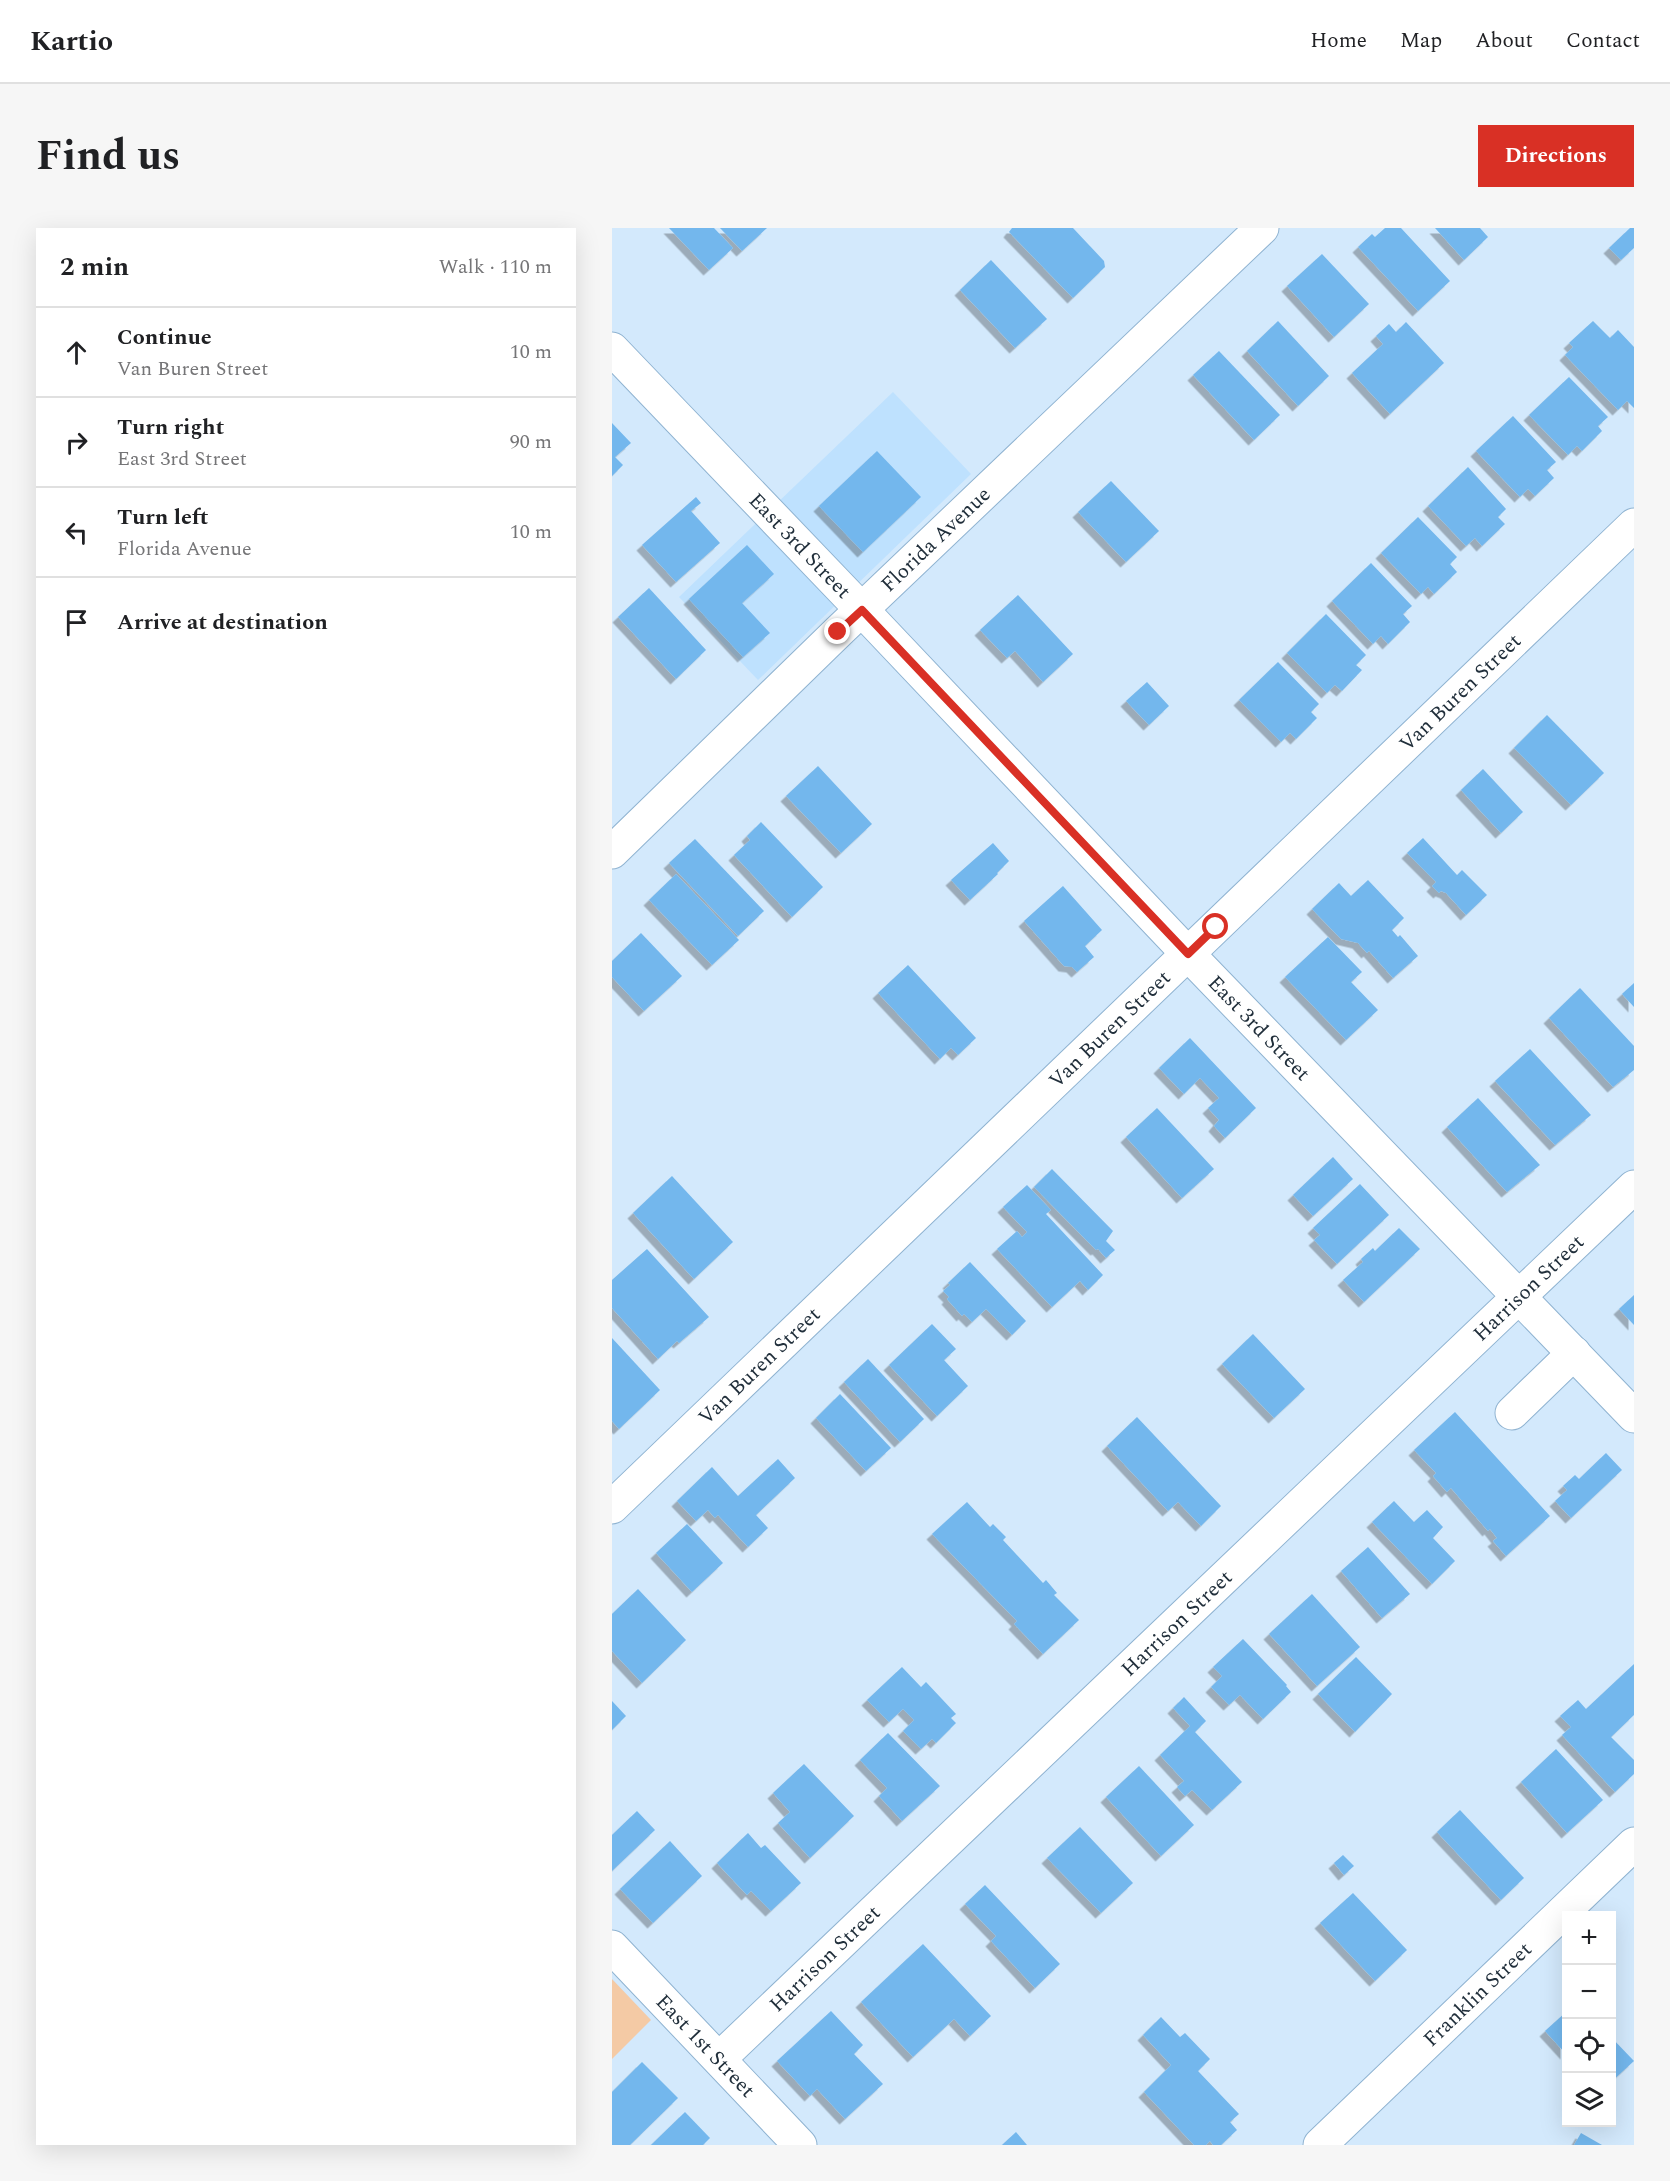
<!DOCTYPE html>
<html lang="en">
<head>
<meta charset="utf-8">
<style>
	:root { --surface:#fff; --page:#f6f6f6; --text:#202124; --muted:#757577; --line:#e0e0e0; --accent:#d93025 }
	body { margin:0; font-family:Spectral,serif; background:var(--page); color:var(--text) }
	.controls { position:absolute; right:18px; bottom:18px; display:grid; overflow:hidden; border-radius:0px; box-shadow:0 6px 24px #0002 }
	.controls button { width:54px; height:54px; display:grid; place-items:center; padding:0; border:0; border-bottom:2px solid var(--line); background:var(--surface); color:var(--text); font:30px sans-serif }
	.stop { position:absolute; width:18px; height:18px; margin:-14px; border:4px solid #d93025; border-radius:50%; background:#fff }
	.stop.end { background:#d93025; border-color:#fff; box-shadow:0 2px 6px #0008 }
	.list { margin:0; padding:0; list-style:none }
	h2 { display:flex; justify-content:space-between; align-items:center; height:78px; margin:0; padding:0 24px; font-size:26px }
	h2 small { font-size:20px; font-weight:400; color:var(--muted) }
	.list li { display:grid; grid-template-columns:39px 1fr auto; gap:18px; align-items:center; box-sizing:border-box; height:90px; padding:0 24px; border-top:2px solid var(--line) }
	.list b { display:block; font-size:22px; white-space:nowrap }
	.list p { margin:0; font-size:20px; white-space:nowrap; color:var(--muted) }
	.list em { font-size:20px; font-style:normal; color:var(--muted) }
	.icon { flex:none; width:33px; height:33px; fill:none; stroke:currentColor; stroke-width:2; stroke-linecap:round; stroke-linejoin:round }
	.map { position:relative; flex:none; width:1022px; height:1917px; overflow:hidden; border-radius:0px }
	header { display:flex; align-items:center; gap:36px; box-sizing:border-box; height:84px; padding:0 30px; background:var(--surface); border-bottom:2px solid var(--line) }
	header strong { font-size:28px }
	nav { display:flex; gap:33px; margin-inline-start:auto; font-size:21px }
	.intro { display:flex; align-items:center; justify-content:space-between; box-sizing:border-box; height:144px; padding:0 36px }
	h1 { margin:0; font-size:42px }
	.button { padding:15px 27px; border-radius:0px; background:var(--accent); color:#fff; font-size:21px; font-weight:700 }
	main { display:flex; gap:36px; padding:0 36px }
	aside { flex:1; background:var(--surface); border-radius:0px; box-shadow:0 6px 24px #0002 }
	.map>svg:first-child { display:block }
	.built { fill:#bee1fe }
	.green { fill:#f4caa5 }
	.building { fill:#73b7ed; filter:url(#shadow) }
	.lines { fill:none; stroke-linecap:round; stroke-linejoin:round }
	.minor-casing { stroke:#8fb3d1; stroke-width:35 }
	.minor { stroke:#fff; stroke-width:33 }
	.route { stroke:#d93025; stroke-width:8 }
	.labels { text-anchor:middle; stroke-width:4.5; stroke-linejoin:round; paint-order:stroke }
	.street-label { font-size:21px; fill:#212f3b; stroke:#d3e9fc }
</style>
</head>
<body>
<header>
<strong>Kartio</strong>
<nav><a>Home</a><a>Map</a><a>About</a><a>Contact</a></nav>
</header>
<div class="intro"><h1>Find us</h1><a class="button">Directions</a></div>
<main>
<aside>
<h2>2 min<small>Walk · 110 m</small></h2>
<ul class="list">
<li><svg class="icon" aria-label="ahead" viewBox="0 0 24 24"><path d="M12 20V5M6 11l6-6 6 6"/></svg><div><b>Continue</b><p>Van Buren Street</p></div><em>10 m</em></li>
<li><svg class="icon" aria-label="right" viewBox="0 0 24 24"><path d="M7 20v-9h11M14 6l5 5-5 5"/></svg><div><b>Turn right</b><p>East 3rd Street</p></div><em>90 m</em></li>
<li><svg class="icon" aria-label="left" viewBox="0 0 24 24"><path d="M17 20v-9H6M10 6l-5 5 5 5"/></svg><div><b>Turn left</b><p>Florida Avenue</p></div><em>10 m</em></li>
<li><svg class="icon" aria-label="arrive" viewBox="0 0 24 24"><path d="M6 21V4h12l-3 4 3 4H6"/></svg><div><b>Arrive at destination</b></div></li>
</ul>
</aside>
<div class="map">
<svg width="1022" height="1917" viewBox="0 0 1022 1917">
	<defs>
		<filter id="shadow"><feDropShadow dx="-5.5" dy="5.5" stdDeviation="0" flood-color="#0004"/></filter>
	</defs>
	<rect width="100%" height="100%" fill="#d3e9fc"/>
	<polygon class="built" points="281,164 359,246 146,452 67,369"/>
	<polygon class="green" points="0,1751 39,1792 0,1831"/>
	<g class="building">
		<polygon points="57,0 102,0 121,20 97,42"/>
		<polygon points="108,0 155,0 130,23"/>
		<polygon points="400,0 461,0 492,33 493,39 461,70 397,4"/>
		<polygon points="773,0 789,0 838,53 806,83 746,19 760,6 763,9"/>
		<polygon points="823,0 868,0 876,9 852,32"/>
		<polygon points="1018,0 1022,0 1022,20 1009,32 997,20"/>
		<polygon points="710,26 757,76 722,109 675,58"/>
		<polygon points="379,32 435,91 403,120 348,62"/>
		<polygon points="666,93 717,148 686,178 635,123"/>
		<polygon points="981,93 998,110 1006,102 1022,119 1022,180 1015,173 1006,182 953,127 961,119 957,115"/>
		<polygon points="794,94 832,135 778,186 740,145 771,116 764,108 777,96 784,104"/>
		<polygon points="607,123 668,187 642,212 581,147"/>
		<polygon points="957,149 996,189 986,198 990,203 970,223 965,218 956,227 917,187"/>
		<polygon points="901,188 944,234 935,242 942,250 923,268 916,261 908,269 864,223"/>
		<polygon points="0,195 19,215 3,229 11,237 0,248"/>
		<polygon points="265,223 309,269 251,324 207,278"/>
		<polygon points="856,239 894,281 886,289 893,296 870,318 863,310 854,318 816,278"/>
		<polygon points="499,253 547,303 514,334 466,284"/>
		<polygon points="84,269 89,275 79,283 108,315 64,354 30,317"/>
		<polygon points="806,289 845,329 838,336 845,344 822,366 816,359 809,366 769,325"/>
		<polygon points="135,317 162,346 130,375 158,405 131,429 77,371"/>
		<polygon points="759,335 800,378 791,386 798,394 776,416 769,408 761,416 720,373"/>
		<polygon points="37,360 94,422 64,451 6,389"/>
		<polygon points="406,367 461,426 431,454 403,423 395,430 368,402"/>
		<polygon points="714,386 754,427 744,437 750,442 730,463 723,457 715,465 675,425"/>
		<polygon points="666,434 707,476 699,484 705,490 684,511 678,505 669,514 627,472"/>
		<polygon points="535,454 557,478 537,497 514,473"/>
		<polygon points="935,487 992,545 959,577 902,520"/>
		<polygon points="206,538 260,596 229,625 174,568"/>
		<polygon points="871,541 911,584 889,605 849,562"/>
		<polygon points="149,594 211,659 180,689 122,627 138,612 135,608"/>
		<polygon points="811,610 845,647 850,642 875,667 854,687 834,665 829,663 827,665 820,658 824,654 795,625"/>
		<polygon points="83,611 152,683 126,708 57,635"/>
		<polygon points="381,615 397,633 385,645 386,646 358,672 339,652"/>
		<polygon points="64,646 127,712 100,737 37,672"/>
		<polygon points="756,652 792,690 780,702 786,709 788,707 806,728 781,750 757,723 755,725 746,715 729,711 700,681 727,655 739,668"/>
		<polygon points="451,658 490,702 473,718 482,729 465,744 460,739 452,738 412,693"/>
		<polygon points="29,705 70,748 32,783 0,749 0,733"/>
		<polygon points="716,709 750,744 739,754 766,782 734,812 673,749"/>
		<polygon points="296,737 364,810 346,827 339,820 328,831 266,765"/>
		<polygon points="1022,755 1022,779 1010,766"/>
		<polygon points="968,760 1022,818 1022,842 1001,859 937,790"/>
		<polygon points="578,810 644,880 613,910 602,898 607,892 596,880 607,870 588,850 572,866 547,840"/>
		<polygon points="918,821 979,887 943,917 883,853"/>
		<polygon points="866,870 928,937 895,964 835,899"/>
		<polygon points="545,880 602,941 570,970 514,909"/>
		<polygon points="721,929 741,951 701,988 681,967"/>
		<polygon points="440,941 501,1003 494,1013 503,1022 494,1030 486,1021 484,1022 422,959"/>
		<polygon points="60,948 121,1014 82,1051 21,985"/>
		<polygon points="748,956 777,987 725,1036 702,1012 708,1007 701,1000"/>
		<polygon points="415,957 439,982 434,986 491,1047 476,1062 468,1053 440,1079 385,1021 405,1003 410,1009 415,1004 391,979"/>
		<polygon points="787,1000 808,1021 752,1074 731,1052 751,1034 749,1031 761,1020 763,1023"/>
		<polygon points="35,1021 97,1089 67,1115 65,1113 46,1131 0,1080 0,1052"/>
		<polygon points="358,1034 414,1093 400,1107 374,1081 360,1094 352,1086 350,1088 335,1071 337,1069 331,1063 338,1057 336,1055"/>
		<polygon points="1022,1067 1022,1097 1007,1081"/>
		<polygon points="320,1096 344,1121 332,1132 356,1158 325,1188 277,1137"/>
		<polygon points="641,1106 693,1161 662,1190 610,1136"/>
		<polygon points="0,1110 48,1162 7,1201 0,1193"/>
		<polygon points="256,1131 312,1191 288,1214 232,1154"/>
		<polygon points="228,1166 279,1220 254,1243 204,1190"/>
		<polygon points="843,1184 938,1288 894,1328 881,1313 885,1310 878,1301 876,1303 839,1260 835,1264 821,1248 824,1245 802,1222"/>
		<polygon points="525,1189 609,1278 589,1298 566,1274 556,1283 495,1218"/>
		<polygon points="994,1225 1010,1242 959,1290 943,1273 955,1262 951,1258 963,1247 967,1251"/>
		<polygon points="166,1231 183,1250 144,1287 156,1300 136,1319 106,1287 103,1290 96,1282 84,1293 65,1273 100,1239 126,1268"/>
		<polygon points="782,1273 802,1294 815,1282 831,1299 821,1310 843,1333 820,1356 760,1294"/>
		<polygon points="355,1274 378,1299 381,1296 394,1309 391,1312 431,1355 434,1352 445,1365 442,1367 467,1392 431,1426 402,1396 405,1393 320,1306"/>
		<polygon points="75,1296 111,1335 80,1364 44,1325"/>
		<polygon points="756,1319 798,1366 770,1390 729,1343"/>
		<polygon points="26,1361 74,1412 30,1455 0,1423 0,1386"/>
		<polygon points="700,1366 748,1419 705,1458 657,1406"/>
		<polygon points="631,1411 675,1457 674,1458 679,1464 651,1491 628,1467 617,1477 599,1459 610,1448 601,1439"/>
		<polygon points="744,1429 780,1466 743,1504 706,1466"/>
		<polygon points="1022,1436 1022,1487 999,1509 1022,1532 1022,1546 1003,1564 950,1507 959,1499 948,1488 966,1472 974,1481"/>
		<polygon points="290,1439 309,1459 314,1454 344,1486 339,1490 344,1495 324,1515 320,1511 309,1521 291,1503 302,1492 291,1481 277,1494 255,1472"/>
		<polygon points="572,1469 594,1493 583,1504 630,1554 600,1582 580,1562 573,1568 565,1559 572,1553 548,1527 578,1498 561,1480"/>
		<polygon points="0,1473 14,1488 0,1502"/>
		<polygon points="276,1505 328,1558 290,1593 267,1568 275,1560 248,1532"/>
		<polygon points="944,1521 991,1572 955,1605 909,1554"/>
		<polygon points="192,1536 242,1588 198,1630 166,1595 178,1584 161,1565"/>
		<polygon points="527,1538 582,1597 549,1628 494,1569"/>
		<polygon points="848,1582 912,1650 889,1672 825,1604"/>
		<polygon points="25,1583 43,1602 0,1643 0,1607"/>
		<polygon points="468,1599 521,1655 489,1685 435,1630"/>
		<polygon points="136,1605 149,1620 153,1617 189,1655 159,1683 139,1663 135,1667 105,1635"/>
		<polygon points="58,1613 90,1648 41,1695 8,1661"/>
		<polygon points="731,1627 742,1638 732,1647 722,1635"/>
		<polygon points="373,1657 448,1736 423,1760 379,1713 384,1708 353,1676"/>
		<polygon points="741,1665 795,1722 763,1753 708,1695"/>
		<polygon points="311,1716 379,1788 358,1808 342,1791 301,1829 249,1774"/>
		<polygon points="219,1783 251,1817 242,1826 271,1856 233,1891 205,1861 198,1868 165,1833"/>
		<polygon points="954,1784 954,1826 933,1803"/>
		<polygon points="549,1789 568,1809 573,1805 598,1831 586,1843 627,1886 618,1894 625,1902 609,1917 601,1917 598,1913 594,1917 582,1917 532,1864 559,1837 531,1807"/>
		<polygon points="999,1809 1022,1833 999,1854"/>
		<polygon points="30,1834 66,1870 18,1917 0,1917 0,1864"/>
		<polygon points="73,1884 98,1910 91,1917 39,1917"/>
		<polygon points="404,1904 415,1917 390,1917"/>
		<polygon points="969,1905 990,1917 962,1917"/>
	</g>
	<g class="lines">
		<g class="minor-casing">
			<g id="minor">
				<path id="s1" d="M0,121l250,261 326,344 446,462"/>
				<path id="s2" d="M0,624l226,-220 424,-404"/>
				<polyline points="900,1185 962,1125"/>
				<path id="s3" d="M0,1279l1022,-982"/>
				<path id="s4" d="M0,1719l188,198"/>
				<path id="s5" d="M107,1831l915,-872"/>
				<path id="s6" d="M708,1917l314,-301"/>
			</g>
		</g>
		<use href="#minor" class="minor"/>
	</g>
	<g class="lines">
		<polyline class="route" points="226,404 250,382 576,726 604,699"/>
	</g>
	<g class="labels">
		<g class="street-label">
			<text dy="7" stroke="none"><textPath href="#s2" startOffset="450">Florida Avenue</textPath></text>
			<text dy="7" stroke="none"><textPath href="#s1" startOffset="272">East 3rd Street</textPath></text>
			<text dy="7" stroke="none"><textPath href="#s3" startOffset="1176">Van Buren Street</textPath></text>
			<text dy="7" stroke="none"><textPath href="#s1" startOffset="938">East 3rd Street</textPath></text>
			<text dy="7" stroke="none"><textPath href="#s3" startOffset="690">Van Buren Street</textPath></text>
			<text dy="7" stroke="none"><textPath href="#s5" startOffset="1118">Harrison Street</textPath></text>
			<text dy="7" stroke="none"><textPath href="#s3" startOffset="204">Van Buren Street</textPath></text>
			<text dy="7" stroke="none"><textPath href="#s5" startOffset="632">Harrison Street</textPath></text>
			<text dy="7" stroke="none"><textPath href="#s5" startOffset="146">Harrison Street</textPath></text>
			<text dy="7" stroke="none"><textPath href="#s6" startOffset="218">Franklin Street</textPath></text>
			<text dy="7" stroke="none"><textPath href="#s4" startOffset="136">East 1st Street</textPath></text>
		</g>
	</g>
</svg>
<div class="controls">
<button>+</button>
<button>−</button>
<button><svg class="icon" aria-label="locate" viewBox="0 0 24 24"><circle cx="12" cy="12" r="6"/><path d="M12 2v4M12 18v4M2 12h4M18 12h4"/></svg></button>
<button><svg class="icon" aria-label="layers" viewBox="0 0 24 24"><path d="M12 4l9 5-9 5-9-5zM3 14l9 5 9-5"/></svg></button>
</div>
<div class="stop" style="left:604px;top:699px"></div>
<div class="stop end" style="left:226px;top:404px"></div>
</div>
</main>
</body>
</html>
